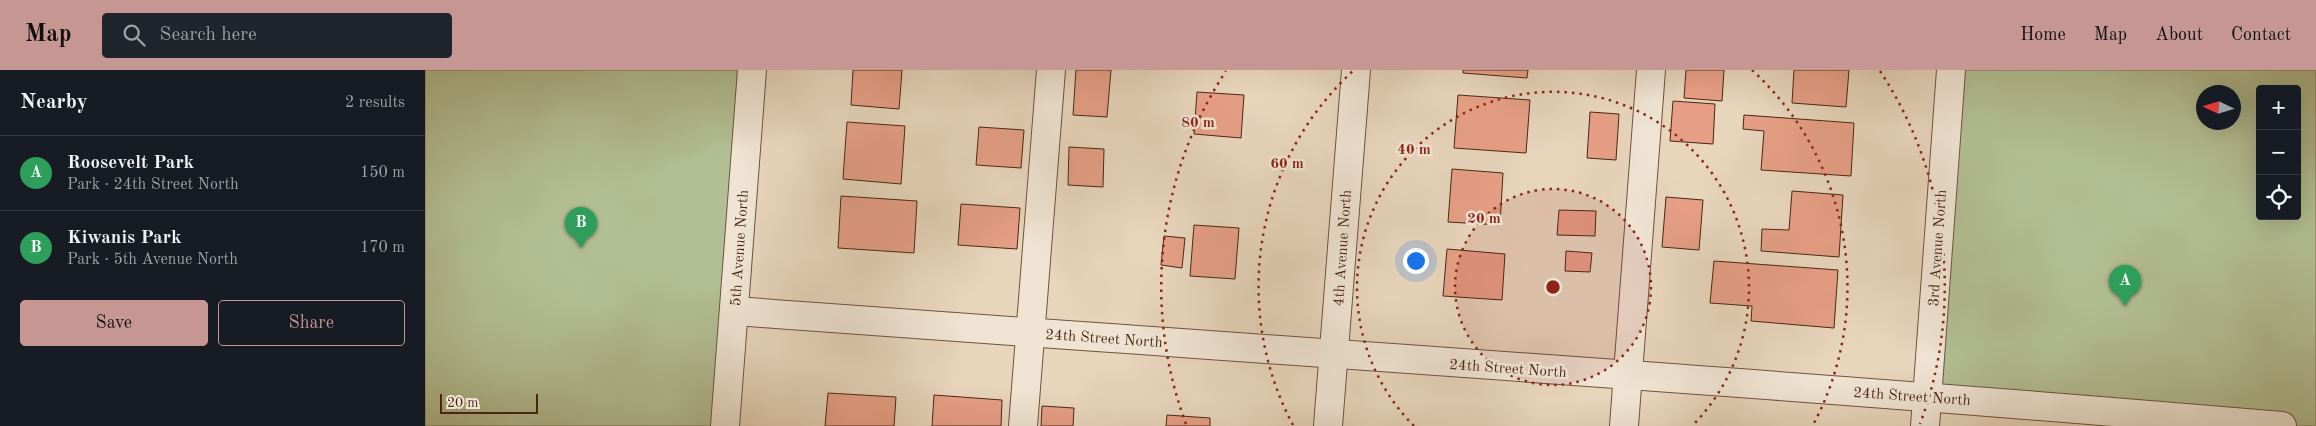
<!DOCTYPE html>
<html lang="en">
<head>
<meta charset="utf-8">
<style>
	:root { --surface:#171b24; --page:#20242c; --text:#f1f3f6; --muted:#9ea1a6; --line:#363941; --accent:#c59692 }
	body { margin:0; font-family:"Old Standard TT",serif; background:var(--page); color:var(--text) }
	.controls { position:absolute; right:15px; top:15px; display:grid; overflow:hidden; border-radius:5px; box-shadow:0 5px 20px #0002 }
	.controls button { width:45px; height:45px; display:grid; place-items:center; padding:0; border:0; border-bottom:1px solid var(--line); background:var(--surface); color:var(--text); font:25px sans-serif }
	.compass { position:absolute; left:1771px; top:15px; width:45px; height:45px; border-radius:50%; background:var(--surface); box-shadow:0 5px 20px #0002; rotate:274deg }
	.scale { position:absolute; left:15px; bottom:12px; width:98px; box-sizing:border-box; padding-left:5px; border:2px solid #492714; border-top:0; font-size:14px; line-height:18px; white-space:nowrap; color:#492714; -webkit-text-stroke:4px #efe4d3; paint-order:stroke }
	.you { position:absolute; left:990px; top:190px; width:18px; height:18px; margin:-12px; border:4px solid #fff; border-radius:50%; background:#1a73e8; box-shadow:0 0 0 8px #1a73e833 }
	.badge { display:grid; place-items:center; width:32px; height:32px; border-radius:50%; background:var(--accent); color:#fff; font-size:16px; font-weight:700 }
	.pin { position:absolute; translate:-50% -41px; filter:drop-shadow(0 1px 2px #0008) }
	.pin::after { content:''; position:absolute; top:26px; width:18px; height:15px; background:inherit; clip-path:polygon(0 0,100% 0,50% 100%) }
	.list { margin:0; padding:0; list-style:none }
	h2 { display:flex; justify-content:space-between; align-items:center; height:65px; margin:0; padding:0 20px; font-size:21px }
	h2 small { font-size:16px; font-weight:400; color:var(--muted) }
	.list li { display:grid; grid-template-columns:32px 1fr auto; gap:15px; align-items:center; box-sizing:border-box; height:75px; padding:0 20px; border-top:1px solid var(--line) }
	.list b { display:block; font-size:19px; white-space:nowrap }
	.list p { margin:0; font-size:16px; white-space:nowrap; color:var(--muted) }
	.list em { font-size:16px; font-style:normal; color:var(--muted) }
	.actions { display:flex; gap:10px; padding:15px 20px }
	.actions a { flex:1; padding:11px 0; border:1px solid var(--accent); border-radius:5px; text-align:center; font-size:18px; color:var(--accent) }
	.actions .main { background:var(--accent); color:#111 }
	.icon { flex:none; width:28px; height:28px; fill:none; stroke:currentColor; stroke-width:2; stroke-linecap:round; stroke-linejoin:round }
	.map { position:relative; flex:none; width:1891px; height:356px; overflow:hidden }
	header { display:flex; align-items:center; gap:30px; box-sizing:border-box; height:70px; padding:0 25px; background:var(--accent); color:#111 }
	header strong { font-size:24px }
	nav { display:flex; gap:28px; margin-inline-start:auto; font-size:18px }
	.search { width:350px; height:45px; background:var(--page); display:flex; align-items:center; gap:12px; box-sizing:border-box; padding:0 18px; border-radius:5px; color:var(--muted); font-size:19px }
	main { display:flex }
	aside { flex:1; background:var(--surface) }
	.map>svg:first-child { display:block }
	.green { fill:#b2be93; stroke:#7e7254; fill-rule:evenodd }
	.building { fill:#e69f86; stroke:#492714 }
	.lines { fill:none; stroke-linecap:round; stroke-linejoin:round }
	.minor-casing { stroke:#70523e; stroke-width:30 }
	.minor { stroke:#efe4d3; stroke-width:28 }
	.ring { fill:none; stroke:#8f2418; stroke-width:2.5; stroke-dasharray:2.5 5 }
	.labels { text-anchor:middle; stroke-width:5; stroke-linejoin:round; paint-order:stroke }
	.street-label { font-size:15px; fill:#492714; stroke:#efe4d3 }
	.centre { fill:#8f2418; stroke:#efe4d3; stroke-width:2.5 }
	.ring-label { font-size:15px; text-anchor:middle; font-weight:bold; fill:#8f2418; stroke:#efe4d3; stroke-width:5; stroke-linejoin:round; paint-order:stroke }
</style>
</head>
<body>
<header>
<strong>Map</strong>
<div class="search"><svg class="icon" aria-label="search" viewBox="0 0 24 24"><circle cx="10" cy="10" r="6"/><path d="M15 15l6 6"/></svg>Search here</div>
<nav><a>Home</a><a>Map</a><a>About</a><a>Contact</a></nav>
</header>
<main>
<aside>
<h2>Nearby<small>2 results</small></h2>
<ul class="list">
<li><span class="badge" style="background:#2e9e5b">A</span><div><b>Roosevelt Park</b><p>Park · 24th Street North</p></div><em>150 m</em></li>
<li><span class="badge" style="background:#2e9e5b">B</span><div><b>Kiwanis Park</b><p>Park · 5th Avenue North</p></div><em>170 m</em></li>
</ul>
<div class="actions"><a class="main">Save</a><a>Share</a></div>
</aside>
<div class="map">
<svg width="1891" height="356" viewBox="0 0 1891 356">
	<rect width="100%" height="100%" fill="#e7d5bc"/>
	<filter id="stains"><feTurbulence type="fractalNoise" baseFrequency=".004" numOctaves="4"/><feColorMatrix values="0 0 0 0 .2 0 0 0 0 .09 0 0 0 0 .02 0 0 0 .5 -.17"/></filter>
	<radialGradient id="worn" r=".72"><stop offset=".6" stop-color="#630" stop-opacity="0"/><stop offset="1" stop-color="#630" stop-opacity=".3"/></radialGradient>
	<g class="green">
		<polygon points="0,0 327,0 299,356 0,356"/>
		<path d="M1526,0h365v356h-36l-353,-30zM1835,19h37v127h-37zM1778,22h30v30h-30z"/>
	</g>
	<g class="building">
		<polygon points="428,0 477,0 474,39 426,35"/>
		<polygon points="651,0 686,0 682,47 648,45"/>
		<polygon points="1038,0 1103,0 1102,8 1038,3"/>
		<polygon points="1261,0 1299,0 1297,31 1259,28"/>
		<polygon points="1369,0 1424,0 1421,37 1367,33"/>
		<polygon points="772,22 819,25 816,68 769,64"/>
		<polygon points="1033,25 1105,30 1101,83 1029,78"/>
		<polygon points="1248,31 1290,34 1288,74 1245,71"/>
		<polygon points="1165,42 1194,44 1191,90 1162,88"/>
		<polygon points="1319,45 1429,53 1426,106 1336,100 1339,61 1318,59"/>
		<polygon points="422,52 480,56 476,114 418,109"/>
		<polygon points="554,57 599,60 596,98 551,95"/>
		<polygon points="644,77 679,79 678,117 643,115"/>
		<polygon points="1027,99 1078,103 1075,155 1023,152"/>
		<polygon points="1367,121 1418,125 1414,187 1336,181 1337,159 1364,160"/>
		<polygon points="416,126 492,131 489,183 413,178"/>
		<polygon points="1241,127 1278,130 1274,180 1237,177"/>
		<polygon points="536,134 595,138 592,179 533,175"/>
		<polygon points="1134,140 1171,141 1170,166 1132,165"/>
		<polygon points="769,155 814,158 810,209 765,206"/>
		<polygon points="739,166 760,168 757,198 736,195"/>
		<polygon points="1022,179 1080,184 1077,230 1018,226"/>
		<polygon points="1141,181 1167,183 1165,202 1140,201"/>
		<polygon points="1289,191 1413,200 1409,258 1326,251 1327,236 1285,233"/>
		<polygon points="403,323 471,327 469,356 400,356"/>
		<polygon points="509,325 577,330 576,356 507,356"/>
		<polygon points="617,336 649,338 648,356 616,356"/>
		<polygon points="742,345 785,348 785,356 741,356"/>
	</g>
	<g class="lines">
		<g class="minor-casing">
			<g id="minor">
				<path d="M310,241c515,38 1032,71 1547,115"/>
				<polyline points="300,356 327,0"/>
				<polyline points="598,356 626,0"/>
				<polyline points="903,356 931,0"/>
				<polyline points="1199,356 1226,0"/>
				<polyline points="1500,356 1526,0"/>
			</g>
		</g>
		<use href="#minor" class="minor"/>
	</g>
	<circle cx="1128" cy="217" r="98" fill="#8f2418" fill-opacity=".12"/>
	<g class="ring">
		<circle cx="1128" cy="217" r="98"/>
		<path d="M989 356A196 196 0 1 1 1267 356"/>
		<path d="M868 355A294 294 0 0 1 929 0M1327 0A294 294 0 0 1 1388 355"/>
		<path d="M761 354A392 392 0 0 1 801 1M1455 1A392 392 0 0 1 1495 354"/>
	</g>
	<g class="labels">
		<g class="street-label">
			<text transform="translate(314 178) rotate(-86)" y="5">5th Avenue North</text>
			<text transform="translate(917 178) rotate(-86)" y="5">4th Avenue North</text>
			<text transform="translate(1512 178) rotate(-86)" y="5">3rd Avenue North</text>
			<text transform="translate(679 268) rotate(4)" y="5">24th Street North</text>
			<text transform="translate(1083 298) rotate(4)" y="5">24th Street North</text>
			<text transform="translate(1487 326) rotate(4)" y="5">24th Street North</text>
		</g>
	</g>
	<circle cx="1128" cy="217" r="8" class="centre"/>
	<g class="ring-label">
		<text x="773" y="57">80 m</text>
		<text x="989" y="84">40 m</text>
		<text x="862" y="98">60 m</text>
		<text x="1059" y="153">20 m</text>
	</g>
	<rect width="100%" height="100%" filter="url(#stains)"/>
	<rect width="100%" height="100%" fill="url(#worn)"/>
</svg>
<div class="controls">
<button>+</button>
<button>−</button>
<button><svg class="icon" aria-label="locate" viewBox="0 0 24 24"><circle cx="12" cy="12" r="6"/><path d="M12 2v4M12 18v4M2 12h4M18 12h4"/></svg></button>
</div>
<svg class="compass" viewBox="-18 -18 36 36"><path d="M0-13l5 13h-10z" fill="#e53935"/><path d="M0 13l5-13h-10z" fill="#9ea1a6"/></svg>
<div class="scale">20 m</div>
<div class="you"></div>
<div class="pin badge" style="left:1700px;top:236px;background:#2e9e5b">A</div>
<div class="pin badge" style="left:156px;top:178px;background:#2e9e5b">B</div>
</div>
</main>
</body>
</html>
